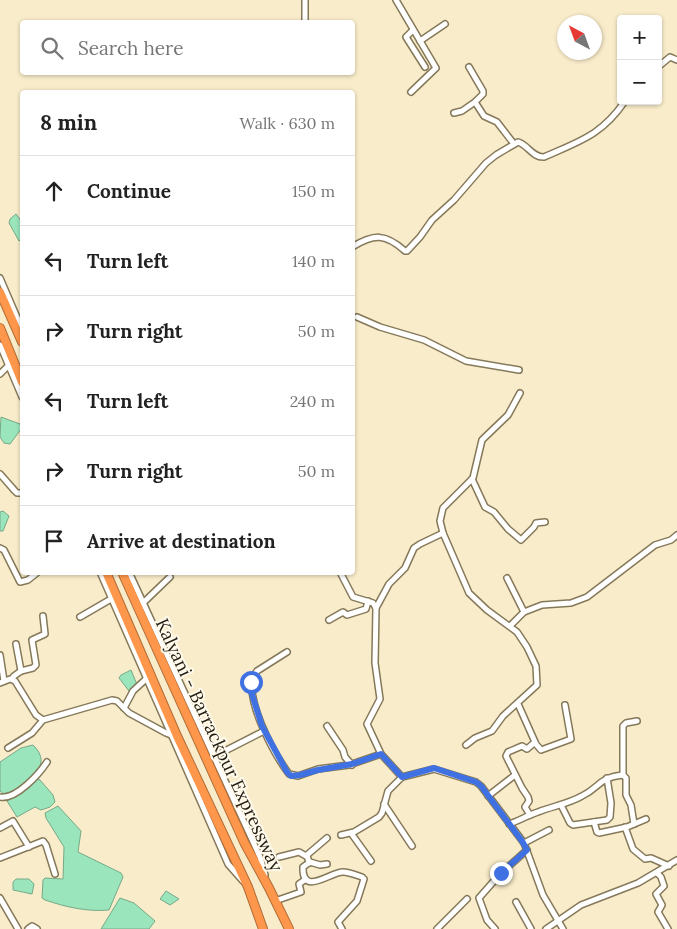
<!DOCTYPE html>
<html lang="en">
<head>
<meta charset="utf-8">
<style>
	:root { --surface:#fff; --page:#f6f6f6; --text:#222; --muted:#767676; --line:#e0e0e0 }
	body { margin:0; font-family:Lora,serif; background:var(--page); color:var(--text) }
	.controls { position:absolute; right:15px; top:15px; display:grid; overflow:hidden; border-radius:5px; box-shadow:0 1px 4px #0004 }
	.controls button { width:45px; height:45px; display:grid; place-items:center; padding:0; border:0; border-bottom:1px solid var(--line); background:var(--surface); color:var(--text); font:25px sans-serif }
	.compass { position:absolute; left:557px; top:15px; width:45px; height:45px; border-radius:50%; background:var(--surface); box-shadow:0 1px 4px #0004; rotate:319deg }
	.stop { position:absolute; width:15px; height:15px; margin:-11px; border:4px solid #4071e2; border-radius:50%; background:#fff }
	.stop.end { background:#4071e2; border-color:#fff; box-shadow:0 1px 5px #0008 }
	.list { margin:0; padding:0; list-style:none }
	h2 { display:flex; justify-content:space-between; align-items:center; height:65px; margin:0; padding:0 20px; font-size:21px }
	h2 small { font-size:16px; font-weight:400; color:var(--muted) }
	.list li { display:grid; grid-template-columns:32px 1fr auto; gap:15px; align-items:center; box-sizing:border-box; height:70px; padding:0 20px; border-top:1px solid var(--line) }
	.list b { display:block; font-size:19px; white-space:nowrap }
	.list em { font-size:16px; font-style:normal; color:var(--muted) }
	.icon { flex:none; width:28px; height:28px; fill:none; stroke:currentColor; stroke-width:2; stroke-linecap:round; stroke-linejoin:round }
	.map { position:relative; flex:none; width:677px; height:929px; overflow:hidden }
	.search { position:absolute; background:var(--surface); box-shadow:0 1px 4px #0004; left:20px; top:20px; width:335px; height:55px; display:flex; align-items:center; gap:12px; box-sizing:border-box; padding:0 18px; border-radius:5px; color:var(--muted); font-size:19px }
	.panel { position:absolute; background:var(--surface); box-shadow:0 1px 4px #0004; left:20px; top:90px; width:335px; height:485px; border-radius:5px }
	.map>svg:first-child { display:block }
	.water { fill:#9ae5bb; stroke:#76a988 }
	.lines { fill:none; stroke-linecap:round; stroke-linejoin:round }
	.minor-casing { stroke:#85795a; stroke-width:8 }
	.highway-casing { stroke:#b16c37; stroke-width:10 }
	.minor { stroke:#fff; stroke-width:5 }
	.highway { stroke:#fe974b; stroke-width:8 }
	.route { stroke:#4071e2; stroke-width:6 }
	.labels { text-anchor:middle; stroke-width:4; stroke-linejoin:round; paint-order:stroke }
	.street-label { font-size:18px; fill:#221d11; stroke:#fffaec }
</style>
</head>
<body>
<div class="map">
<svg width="677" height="929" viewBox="0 0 677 929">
	<rect width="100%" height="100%" fill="#f9ecca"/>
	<g class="water">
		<polygon points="16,214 22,222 22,239 19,241 9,223 10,219"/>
		<polygon points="1,417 20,424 22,428 10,444 4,443 0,437"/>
		<polygon points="3,511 9,516 3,531 0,531 0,512"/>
		<polygon points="131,670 138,687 129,691 119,678 121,675"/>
		<path d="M33,745c22,21 -6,36 -22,49h-7l-4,-3v-29l21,-14z"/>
		<polygon points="36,779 40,780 53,795 55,802 50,807 41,810 35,807 17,817 7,801"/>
		<path d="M58,806l23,25 -3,21 43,21 2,4 -14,33c-22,2 -43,-3 -64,-10l-3,-2 1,-18 2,-2 18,1 1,-32 -18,-29 -1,-5z"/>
		<polygon points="16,879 29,879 34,884 32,894 13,890 13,882"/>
		<polygon points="166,891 179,899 170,905 160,899"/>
		<polygon points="120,898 134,903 155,921 149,929 101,929"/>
	</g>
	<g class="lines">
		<g class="minor-casing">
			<g id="minor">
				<polyline points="305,0 305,22"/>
				<polyline points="396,0 436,68 411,92"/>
				<polyline points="413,30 406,37 425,67"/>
				<polyline points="420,41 445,24"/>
				<polyline points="469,67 483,91 483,94 475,102"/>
				<polyline points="658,67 670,57 677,60"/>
				<polyline points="454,113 462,111 475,102 484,116 497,122 514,144"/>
				<path d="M352,247c22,-13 33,-14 53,4h2l13,-14 12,-17 22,-20 32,-37 10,-8 22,-13c10,3 15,16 26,15 36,-16 58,-22 81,-56"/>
				<polyline points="0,278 22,329"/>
				<polyline points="357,317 380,327 424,340 466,361 519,370"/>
				<polyline points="0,345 22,397"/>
				<polyline points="0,374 9,365"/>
				<polyline points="0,474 15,491 17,493 22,493"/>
				<polyline points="472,479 485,507 494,512 508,529 521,540 534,527 536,523 545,522"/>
				<polyline points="0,548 4,550 20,582 28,580 38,572"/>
				<polyline points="100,572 228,864 243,881"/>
				<polyline points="129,572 260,857 265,875"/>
				<polyline points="340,572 353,597 373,603 376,608 375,663 380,699 367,724 381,754 402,777 434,769 476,782 481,786 524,843 543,895 563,929"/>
				<polyline points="507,578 524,612"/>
				<polyline points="143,603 170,577"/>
				<polyline points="376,608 389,584 405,568 414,548 420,544 443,533"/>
				<polyline points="80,617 111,599"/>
				<polyline points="329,620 343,612 347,615 366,609 368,601"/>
				<polyline points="510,626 524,612 542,605 571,603 587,597 655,545 671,540 677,535"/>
				<path d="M287,652l-30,19c-18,21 18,84 32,103l9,2 20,-7 31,-4 32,-11"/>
				<polyline points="0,655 4,681"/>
				<polyline points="21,671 33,668 36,665 32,640 45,634 43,616"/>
				<polyline points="12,679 14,676 21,671 16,644"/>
				<polyline points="0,683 10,679 15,681 36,715 43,720 112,700 117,701 129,713 166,733 171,735"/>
				<polyline points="518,704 535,742 527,749 522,746 508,752 506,756 522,788 528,797 529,801 525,807 530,815"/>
				<polyline points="124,708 133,691 146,679"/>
				<polyline points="327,726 343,750 345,757 352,765"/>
				<polyline points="535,743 541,750 571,739 565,705"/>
				<polyline points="466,745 475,738 492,731 503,716 537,685 536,666 527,647 517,632 487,610 469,593 443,533 440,521 443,508 473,478 482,440 508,415 520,393"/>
				<polyline points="8,748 32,733 43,720"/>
				<polyline points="213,757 264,731"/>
				<polyline points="623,775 623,726 626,723 637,721"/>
				<polyline points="488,796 515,775"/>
				<path d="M0,797c16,3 39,-23 47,-35"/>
				<polyline points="384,804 412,846"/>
				<polyline points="561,805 570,823 573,825 607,820 610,817 611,803 607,778"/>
				<polyline points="594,822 597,832 599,833 627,827 646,819"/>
				<path d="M509,824c10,-3 19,-9 29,-12 15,-6 30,-8 44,-16 19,-9 15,-18 41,-21l3,3v17l5,10 3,19"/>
				<polyline points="625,827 633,849 645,859 651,858 669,866"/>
				<polyline points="0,828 13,821 29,847"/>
				<polyline points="351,833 371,861"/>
				<polyline points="341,835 354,832 379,817 382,813 388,791 402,777"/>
				<polyline points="524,843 549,830"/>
				<polyline points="279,857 299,852 306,856"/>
				<polyline points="0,858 43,841 46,845 55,874"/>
				<polyline points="309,863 307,855 327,838"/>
				<path d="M327,864l-7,1 -10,-3 -7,5c-1,30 27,5 40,5 6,0 13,3 19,5l2,2 -7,22 -19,21 4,7"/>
				<polyline points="657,873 661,877 664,886 656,894 662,905 658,912 668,929"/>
				<polyline points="0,898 18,929"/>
				<polyline points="275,901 301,892 299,884 306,879"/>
				<polyline points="516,902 531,929"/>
				<polyline points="28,929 32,926 37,929"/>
				<polyline points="437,929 467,899"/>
				<polyline points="495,929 487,920 479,898 501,873 527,850"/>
				<polyline points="546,929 581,905 638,883 677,860"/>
			</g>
		</g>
		<g class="highway-casing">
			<g id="highway">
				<polyline points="0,292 22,342"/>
				<polyline points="0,328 22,382"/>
				<polyline points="106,572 177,736 248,887 263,929"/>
				<polyline points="122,572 244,842 269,888 289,929"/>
			</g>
		</g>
		<use href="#minor" class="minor"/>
		<use href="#highway" class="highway"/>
	</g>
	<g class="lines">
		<polyline class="route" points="251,682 251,691 262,726 287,772 291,776 300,775 318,770 352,764 381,754 402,777 434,768 476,782 481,786 522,841 527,850 501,873"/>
	</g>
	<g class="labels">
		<g class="street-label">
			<text transform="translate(219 745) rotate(65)" y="6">Kalyani - Barrackpur Expressway</text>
		</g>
	</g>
</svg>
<div class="controls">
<button>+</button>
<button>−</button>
</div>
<svg class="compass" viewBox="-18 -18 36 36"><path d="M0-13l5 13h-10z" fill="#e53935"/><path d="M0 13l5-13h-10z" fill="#767676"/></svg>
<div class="stop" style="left:251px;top:682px"></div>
<div class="stop end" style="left:501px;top:873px"></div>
<div class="search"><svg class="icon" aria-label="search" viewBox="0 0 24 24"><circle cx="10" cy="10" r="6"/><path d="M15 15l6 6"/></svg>Search here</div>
<section class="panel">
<h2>8 min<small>Walk · 630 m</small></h2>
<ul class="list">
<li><svg class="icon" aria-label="ahead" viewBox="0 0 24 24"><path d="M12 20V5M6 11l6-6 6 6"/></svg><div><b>Continue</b></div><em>150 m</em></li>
<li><svg class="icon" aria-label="left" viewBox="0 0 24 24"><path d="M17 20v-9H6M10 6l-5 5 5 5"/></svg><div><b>Turn left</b></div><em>140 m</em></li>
<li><svg class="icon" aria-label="right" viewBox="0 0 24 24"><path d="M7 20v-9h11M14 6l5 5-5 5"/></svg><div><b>Turn right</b></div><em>50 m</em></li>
<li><svg class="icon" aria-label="left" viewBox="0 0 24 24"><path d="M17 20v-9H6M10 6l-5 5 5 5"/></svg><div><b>Turn left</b></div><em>240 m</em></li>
<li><svg class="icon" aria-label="right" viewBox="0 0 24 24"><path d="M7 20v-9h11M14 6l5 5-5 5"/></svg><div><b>Turn right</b></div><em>50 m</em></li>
<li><svg class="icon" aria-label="arrive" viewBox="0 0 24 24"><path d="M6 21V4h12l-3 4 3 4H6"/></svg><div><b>Arrive at destination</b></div></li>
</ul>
</section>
</div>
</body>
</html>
